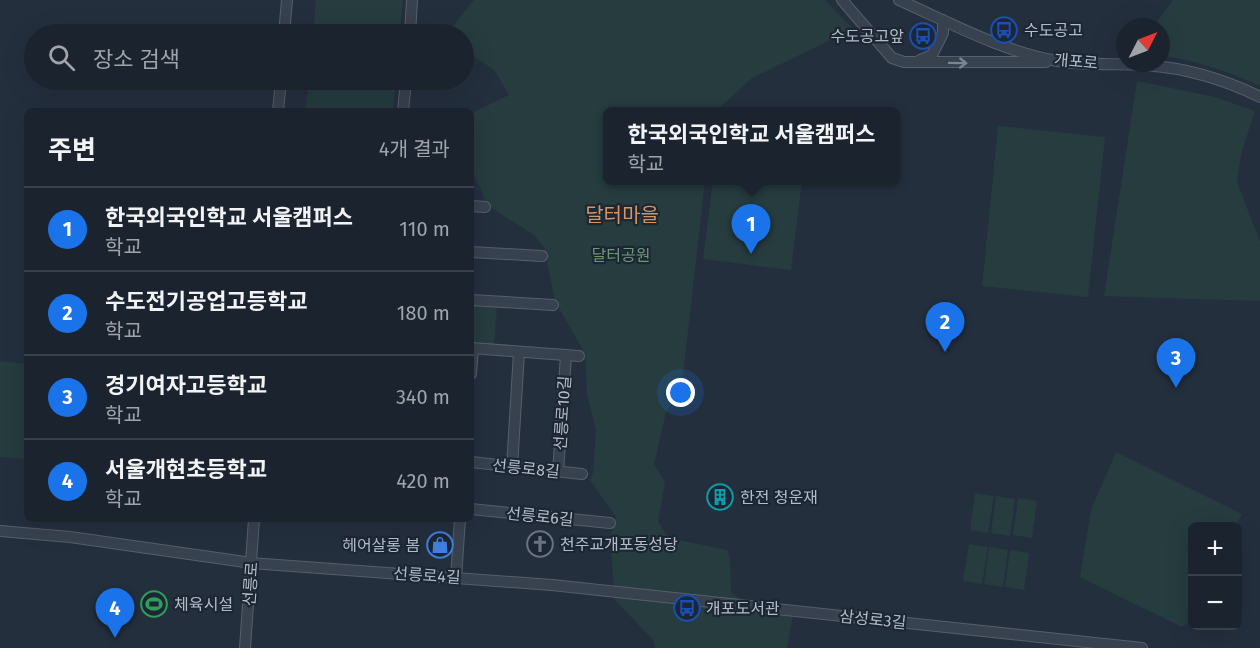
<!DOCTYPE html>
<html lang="ko">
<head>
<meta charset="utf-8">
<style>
	:root { --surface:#1b232e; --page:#242b36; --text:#f1f3f6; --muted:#a0a4aa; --line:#39404a; --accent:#1a73e8 }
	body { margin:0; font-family:"Fira Sans","Noto Sans KR",sans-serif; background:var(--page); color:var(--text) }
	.controls { position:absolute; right:18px; bottom:18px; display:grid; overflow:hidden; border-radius:9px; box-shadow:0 6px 24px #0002 }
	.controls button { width:54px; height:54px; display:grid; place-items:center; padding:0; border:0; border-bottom:2px solid var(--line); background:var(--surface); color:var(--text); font:30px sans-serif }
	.compass { position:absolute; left:1116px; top:18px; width:54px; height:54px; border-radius:50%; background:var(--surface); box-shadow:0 6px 24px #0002; rotate:48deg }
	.you { position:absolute; left:681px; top:393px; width:21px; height:21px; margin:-15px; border:4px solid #fff; border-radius:50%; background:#1a73e8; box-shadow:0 0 0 9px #1a73e833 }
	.badge { display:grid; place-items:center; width:39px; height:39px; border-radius:50%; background:var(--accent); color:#fff; font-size:20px; font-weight:700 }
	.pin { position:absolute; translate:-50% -50px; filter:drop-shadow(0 2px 3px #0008) }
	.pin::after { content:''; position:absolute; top:32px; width:21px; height:18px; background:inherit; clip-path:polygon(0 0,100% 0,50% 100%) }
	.popup { position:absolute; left:603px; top:107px; width:297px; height:78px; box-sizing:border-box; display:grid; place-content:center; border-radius:9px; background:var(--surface); filter:drop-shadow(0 2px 4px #0005); font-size:20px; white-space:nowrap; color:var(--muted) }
	.popup b { font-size:22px; color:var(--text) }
	.popup::after { content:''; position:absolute; left:50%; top:100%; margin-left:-12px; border:12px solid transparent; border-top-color:var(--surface) }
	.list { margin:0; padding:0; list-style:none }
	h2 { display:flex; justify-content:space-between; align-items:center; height:78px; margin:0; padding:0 24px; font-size:26px }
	h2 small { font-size:20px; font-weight:400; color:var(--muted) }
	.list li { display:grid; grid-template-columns:39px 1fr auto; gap:18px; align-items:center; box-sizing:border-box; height:84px; padding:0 24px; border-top:2px solid var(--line) }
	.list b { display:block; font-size:22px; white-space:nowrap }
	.list p { margin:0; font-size:20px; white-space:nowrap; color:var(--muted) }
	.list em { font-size:20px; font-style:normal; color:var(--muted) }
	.icon { flex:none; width:33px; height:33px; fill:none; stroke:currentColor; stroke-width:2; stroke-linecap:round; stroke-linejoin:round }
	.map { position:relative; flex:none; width:1260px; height:648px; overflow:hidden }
	.search { position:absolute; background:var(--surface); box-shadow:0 6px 24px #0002; left:24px; top:24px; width:450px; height:66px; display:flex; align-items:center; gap:15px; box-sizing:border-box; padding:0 21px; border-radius:33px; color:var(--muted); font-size:22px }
	.panel { position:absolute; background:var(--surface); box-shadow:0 6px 24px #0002; left:24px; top:108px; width:450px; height:414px; border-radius:9px }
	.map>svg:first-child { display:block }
	.green { fill:#263c3f }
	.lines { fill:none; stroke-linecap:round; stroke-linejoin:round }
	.minor-casing { stroke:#565f6c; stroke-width:12 }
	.minor { stroke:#38414e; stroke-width:10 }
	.oneway { stroke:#7c8592 }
	.labels { text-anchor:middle; stroke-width:4.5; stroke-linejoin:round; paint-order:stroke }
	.poi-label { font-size:16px; fill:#b4bcc9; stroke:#1d2633; text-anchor:start }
	.street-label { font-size:16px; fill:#b4bcc9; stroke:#1d2633 }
	.park-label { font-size:16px; fill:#6b9a76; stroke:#1d2633 }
	.quarter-label { font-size:20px; fill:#d59563; stroke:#1d2633 }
</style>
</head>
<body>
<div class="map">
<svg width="1260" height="648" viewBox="0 0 1260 648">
	<rect width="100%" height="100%" fill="#242f3e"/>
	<g class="green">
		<polygon points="316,0 403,0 400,34 313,34"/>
		<polygon points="474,0 825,0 853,29 752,78 716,111 607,112 607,180 705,181 681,392 666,412 654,464 665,482 658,522 669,538 727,550 730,557 731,593 753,606 793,615 787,648 655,648 654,641 615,600 610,536 616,517 590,480 593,473 596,431 587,394 585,354 555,301 544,247 534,235 488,206 471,168 471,117 476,111 509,95 495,71 464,49 464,34 455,34 453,26"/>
		<path d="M1173,0h87v86c-32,-15 -64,-25 -99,-31v-28h-8z"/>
		<polygon points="309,80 396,80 393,111 305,111"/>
		<polygon points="1137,81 1215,97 1255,111 1241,154 1237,182 1260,242 1260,301 1104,296"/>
		<polygon points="998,126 1105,137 1088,297 982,286"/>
		<polygon points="713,181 802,181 791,270 703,259"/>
		<polygon points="471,305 497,307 494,346 471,344"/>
		<polygon points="0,361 27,364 27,459 0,457"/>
		<polygon points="1116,452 1242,514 1236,526 1192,526 1192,620 1182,627 1080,577 1091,510"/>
		<polygon points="975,493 994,496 988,533 970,530"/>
		<polygon points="996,496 1015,499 1010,536 991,533"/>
		<polygon points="1018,498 1037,501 1032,538 1013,535"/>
		<polygon points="969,544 988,547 982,584 963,581"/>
		<polygon points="989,547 1008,550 1003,587 984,584"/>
		<polygon points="1010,550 1029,553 1024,590 1005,587"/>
	</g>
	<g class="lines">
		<g class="minor-casing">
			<g id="minor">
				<polyline points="842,0 892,58 904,62 1046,62"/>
				<path d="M899,0c49,22 107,53 159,61 29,5 58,2 87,4 41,3 79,14 115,32"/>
				<polyline points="284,34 287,0"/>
				<polyline points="410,34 412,0"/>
				<polyline points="920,60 932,55 943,33 943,20"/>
				<polyline points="278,111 281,80"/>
				<polyline points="403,111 406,80"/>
				<polyline points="471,206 485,207"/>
				<polyline points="471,252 542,256"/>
				<polyline points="471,300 553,305"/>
				<polyline points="471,348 579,356"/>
				<polyline points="471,374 473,348"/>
				<polyline points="471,462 582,474"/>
				<polyline points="512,467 519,352"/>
				<polyline points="558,472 566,355"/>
				<polyline points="471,509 610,523"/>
				<polyline points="0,531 70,537 252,563 552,585 1142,648"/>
				<polyline points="456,577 460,519"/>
				<polyline points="245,648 254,519"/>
			</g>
		</g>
		<use href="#minor" class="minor"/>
	</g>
	<defs><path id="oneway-shaft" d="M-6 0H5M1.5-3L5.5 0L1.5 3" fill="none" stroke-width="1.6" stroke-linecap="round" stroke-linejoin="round" transform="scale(1.5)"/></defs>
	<use class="oneway" href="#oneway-shaft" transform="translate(958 63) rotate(1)"/>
	<defs>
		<g id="bus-ring" transform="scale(1.35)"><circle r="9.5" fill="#1d2633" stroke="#1a4fb4" stroke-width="1.5"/><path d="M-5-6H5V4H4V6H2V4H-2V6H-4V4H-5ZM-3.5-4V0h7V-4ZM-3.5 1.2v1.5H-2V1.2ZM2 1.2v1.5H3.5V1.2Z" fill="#1a4fb4"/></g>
		<g id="building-ring" transform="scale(1.35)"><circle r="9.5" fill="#1d2633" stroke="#0f9aa8" stroke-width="1.5"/><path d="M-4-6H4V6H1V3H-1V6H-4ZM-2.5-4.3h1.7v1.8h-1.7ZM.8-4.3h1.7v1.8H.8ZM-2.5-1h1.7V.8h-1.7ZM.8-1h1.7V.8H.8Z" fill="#0f9aa8"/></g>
		<g id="church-ring" transform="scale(1.35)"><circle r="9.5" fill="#1d2633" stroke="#6b7280" stroke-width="1.5"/><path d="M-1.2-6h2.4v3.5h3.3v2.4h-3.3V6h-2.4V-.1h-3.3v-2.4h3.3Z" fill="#6b7280"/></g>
		<g id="shop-ring" transform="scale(1.35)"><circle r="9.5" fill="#1d2633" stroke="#3f7fe0" stroke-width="1.5"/><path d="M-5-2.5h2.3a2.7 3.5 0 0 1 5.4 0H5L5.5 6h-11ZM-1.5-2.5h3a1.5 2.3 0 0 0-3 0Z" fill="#3f7fe0"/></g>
		<g id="stadium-ring" transform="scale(1.35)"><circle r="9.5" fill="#1d2633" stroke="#2e9e5b" stroke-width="1.5"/><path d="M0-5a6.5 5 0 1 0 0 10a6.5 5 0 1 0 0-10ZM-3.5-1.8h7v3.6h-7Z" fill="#2e9e5b"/></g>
	</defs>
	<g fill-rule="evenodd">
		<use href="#bus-ring" x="1004" y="30"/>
		<use href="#bus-ring" x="923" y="36"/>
		<use href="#building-ring" x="720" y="497"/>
		<use href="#church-ring" x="540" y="544"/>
		<use href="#shop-ring" x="440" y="545"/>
		<use href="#stadium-ring" x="154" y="604"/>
		<use href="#bus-ring" x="687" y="608"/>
	</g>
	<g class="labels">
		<g class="poi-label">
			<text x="1024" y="36">수도공고</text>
			<text x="904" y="42" text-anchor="end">수도공고앞</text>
			<text x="740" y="503">한전 청운재</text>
			<text x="560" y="550">천주교개포동성당</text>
			<text x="420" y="551" text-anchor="end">헤어살롱 봄</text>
			<text x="174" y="610">체육시설</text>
			<text x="706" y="614">개포도서관</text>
		</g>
		<g class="street-label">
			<text transform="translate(1076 61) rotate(5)" y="6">개포로</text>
			<text transform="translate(562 413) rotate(-86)" y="6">선릉로10길</text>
			<text transform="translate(526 468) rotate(6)" y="6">선릉로8길</text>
			<text transform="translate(540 516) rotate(6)" y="6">선릉로6길</text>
			<text transform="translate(427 575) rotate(4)" y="6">선릉로4길</text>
			<text transform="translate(250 584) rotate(-86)" y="6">선릉로</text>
			<text transform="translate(873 619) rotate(6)" y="6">삼성로3길</text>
		</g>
		<g class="park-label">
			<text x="621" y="261">달터공원</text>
		</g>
		<g class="quarter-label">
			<text x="622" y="222">달터마을</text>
		</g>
	</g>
</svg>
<div class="controls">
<button>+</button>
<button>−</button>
</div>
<svg class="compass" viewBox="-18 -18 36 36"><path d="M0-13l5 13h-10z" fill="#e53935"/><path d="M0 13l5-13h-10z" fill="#a0a4aa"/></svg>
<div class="you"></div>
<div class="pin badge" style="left:751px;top:254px">1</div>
<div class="popup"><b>한국외국인학교 서울캠퍼스</b>학교</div>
<div class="pin badge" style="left:945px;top:352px">2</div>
<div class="pin badge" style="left:1176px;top:388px">3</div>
<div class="pin badge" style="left:115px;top:638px">4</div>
<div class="search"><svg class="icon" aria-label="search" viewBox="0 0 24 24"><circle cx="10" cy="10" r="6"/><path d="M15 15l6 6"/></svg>장소 검색</div>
<section class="panel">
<h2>주변<small>4개 결과</small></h2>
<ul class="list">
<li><span class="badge">1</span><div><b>한국외국인학교 서울캠퍼스</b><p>학교</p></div><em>110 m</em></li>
<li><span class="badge">2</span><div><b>수도전기공업고등학교</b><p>학교</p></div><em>180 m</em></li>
<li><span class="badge">3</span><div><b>경기여자고등학교</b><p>학교</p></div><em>340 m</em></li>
<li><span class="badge">4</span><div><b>서울개현초등학교</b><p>학교</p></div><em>420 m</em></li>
</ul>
</section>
</div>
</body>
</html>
